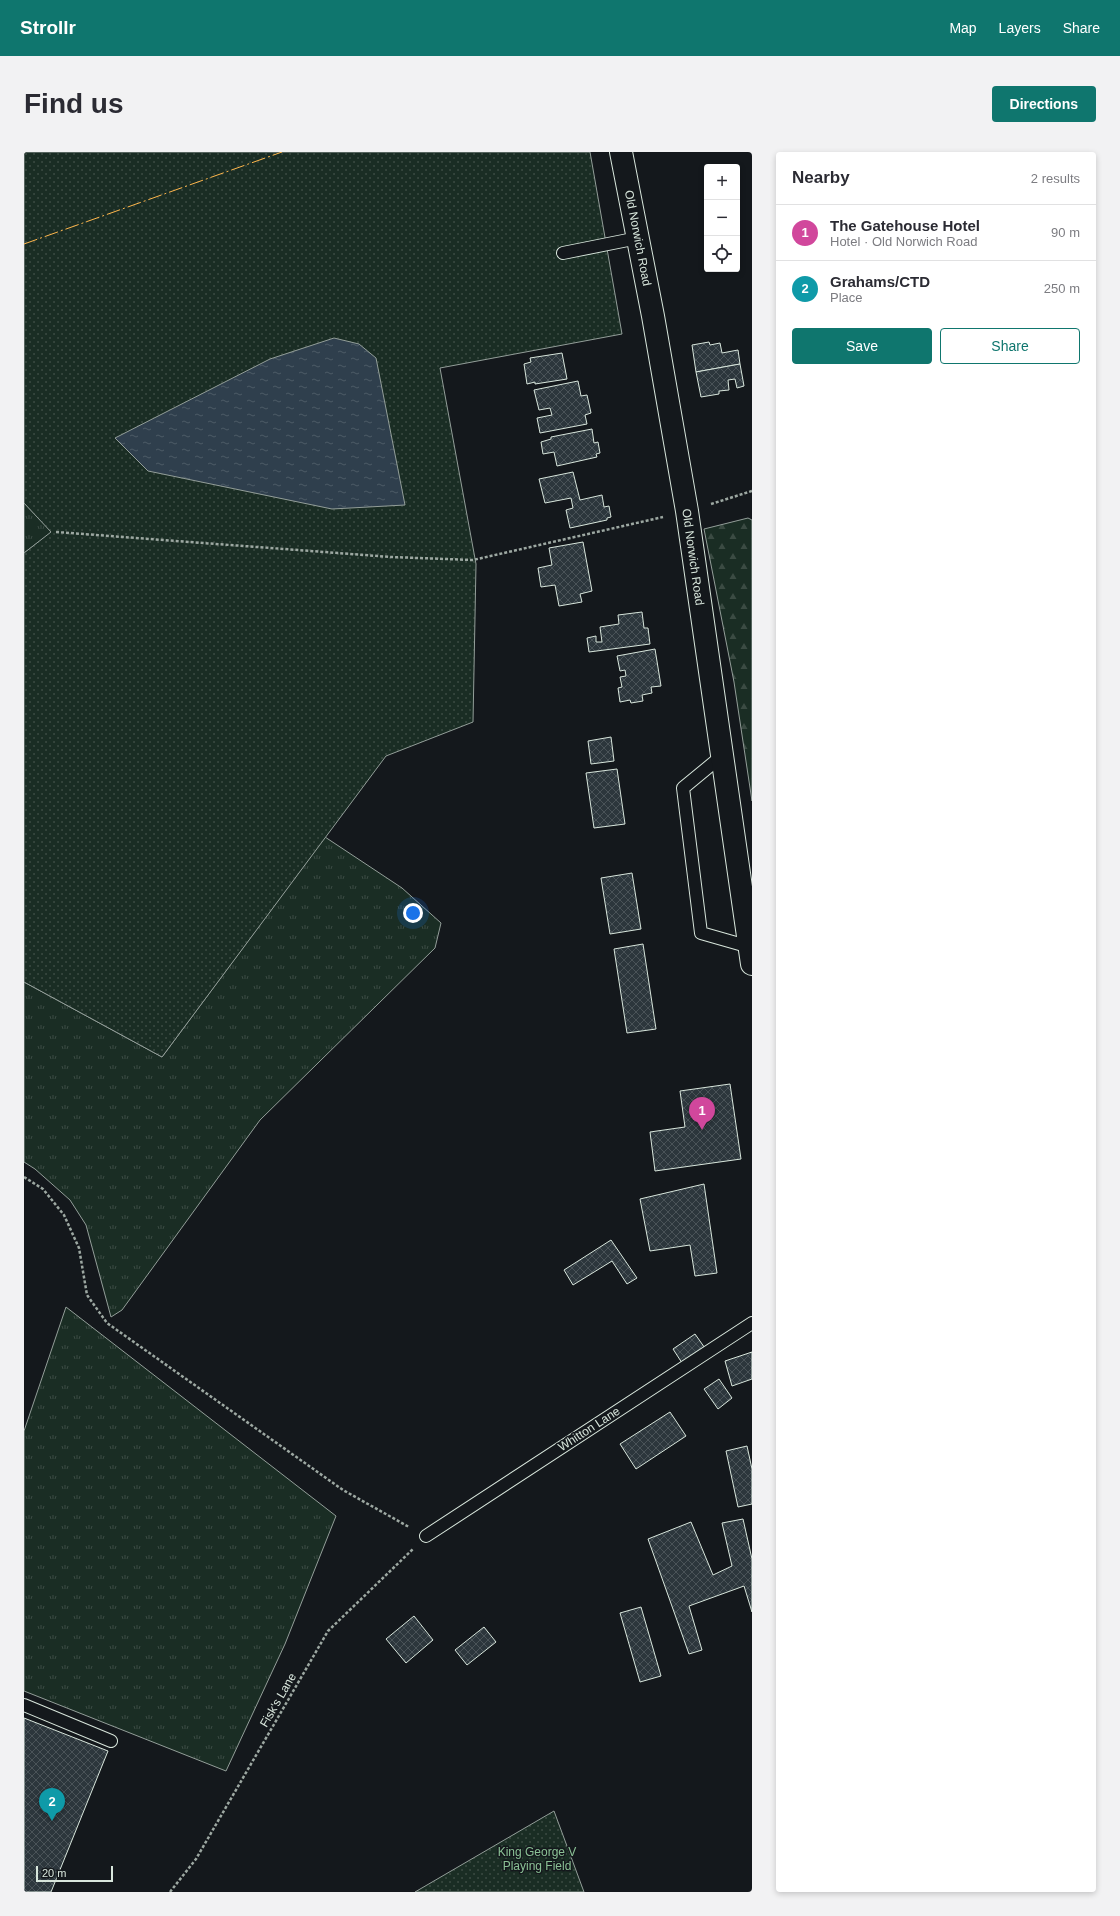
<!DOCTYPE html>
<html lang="en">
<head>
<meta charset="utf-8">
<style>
	:root { --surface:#fff; --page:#f2f2f3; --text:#2b2b33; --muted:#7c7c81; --line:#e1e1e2; --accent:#0f766e }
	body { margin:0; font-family:Arial,sans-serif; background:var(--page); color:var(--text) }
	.controls { position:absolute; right:12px; top:12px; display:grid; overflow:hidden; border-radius:4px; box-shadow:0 2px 6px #0003 }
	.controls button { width:36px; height:36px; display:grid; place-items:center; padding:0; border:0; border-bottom:1px solid var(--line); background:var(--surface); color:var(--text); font:20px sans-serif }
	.scale { position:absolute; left:12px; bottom:10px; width:77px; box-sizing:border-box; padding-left:4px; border:2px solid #d8e6dc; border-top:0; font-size:11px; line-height:14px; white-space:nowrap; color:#d8e6dc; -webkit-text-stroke:3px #14181c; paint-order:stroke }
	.you { position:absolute; left:389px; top:761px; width:14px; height:14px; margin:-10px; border:3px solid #fff; border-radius:50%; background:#1a73e8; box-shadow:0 0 0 6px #1a73e833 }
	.badge { display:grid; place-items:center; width:26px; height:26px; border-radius:50%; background:var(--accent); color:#fff; font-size:13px; font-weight:700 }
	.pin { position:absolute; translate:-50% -33px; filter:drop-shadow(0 1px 2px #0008) }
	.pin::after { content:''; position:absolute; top:21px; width:14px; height:12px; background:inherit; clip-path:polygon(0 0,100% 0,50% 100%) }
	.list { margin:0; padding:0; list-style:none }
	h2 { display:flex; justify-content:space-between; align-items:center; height:52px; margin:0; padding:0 16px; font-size:17px }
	h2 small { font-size:13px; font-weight:400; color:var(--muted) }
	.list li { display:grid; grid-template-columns:26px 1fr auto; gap:12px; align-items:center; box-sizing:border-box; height:56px; padding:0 16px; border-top:1px solid var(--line) }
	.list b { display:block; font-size:15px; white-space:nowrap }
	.list p { margin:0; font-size:13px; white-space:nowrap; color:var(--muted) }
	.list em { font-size:13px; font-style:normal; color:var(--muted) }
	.actions { display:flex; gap:8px; padding:12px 16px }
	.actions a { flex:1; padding:9px 0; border:1px solid var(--accent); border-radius:4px; text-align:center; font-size:14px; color:var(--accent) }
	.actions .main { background:var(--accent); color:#fff }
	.icon { flex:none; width:22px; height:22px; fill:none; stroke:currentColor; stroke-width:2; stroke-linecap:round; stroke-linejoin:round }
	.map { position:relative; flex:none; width:728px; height:1740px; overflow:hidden; border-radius:4px }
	header { display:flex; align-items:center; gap:24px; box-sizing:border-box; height:56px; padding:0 20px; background:var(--accent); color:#fff }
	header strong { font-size:19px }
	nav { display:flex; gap:22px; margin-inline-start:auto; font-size:14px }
	.intro { display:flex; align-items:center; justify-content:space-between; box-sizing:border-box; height:96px; padding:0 24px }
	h1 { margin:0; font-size:28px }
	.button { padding:10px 18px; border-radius:4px; background:var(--accent); color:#fff; font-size:14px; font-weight:700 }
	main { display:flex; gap:24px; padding:0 24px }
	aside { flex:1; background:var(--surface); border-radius:4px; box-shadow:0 2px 6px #0003 }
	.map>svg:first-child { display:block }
	.grass { fill:url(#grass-tufts); stroke:#939e99 }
	.forest { fill:url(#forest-firs); stroke:#939e99 }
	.park { fill:url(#park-dots); stroke:#939e99 }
	.water { fill:url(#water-ripples); stroke:#939e99 }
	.building { fill:url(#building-cross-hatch); stroke:#d8e6dc }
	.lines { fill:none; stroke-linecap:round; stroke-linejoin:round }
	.service-casing { stroke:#d8e6dc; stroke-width:14 }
	.minor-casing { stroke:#d8e6dc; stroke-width:24 }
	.path { stroke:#9da8a2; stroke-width:2.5; stroke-dasharray:3 2; stroke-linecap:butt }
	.service { stroke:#14181c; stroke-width:12 }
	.minor { stroke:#14181c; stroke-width:22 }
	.power { stroke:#ffb74d; stroke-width:1; stroke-dasharray:14 3 2 3; stroke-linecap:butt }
	.labels { text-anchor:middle; stroke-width:3; stroke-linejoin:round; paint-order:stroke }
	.street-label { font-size:12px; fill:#d8e6dc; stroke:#14181c }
	.park-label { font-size:12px; fill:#8ac095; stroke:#14181c }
</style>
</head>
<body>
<header>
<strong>Strollr</strong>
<nav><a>Map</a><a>Layers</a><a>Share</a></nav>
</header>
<div class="intro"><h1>Find us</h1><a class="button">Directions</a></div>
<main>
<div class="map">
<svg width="728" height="1740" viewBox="0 0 728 1740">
	<defs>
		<pattern id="grass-tufts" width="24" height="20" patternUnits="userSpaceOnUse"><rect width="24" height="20" fill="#1a2d24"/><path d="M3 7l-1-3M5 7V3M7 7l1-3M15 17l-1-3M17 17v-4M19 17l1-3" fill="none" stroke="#3b4b43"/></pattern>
		<pattern id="forest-firs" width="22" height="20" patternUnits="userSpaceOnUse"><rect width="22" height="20" fill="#1a2d24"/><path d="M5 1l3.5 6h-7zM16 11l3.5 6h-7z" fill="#3b4b43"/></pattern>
		<pattern id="park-dots" width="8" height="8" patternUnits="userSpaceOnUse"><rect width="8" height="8" fill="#1a2d24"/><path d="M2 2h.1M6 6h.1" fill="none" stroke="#3b4b43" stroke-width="1.8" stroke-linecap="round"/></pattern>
		<pattern id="water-ripples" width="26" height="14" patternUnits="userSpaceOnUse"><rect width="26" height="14" fill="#2f3f4d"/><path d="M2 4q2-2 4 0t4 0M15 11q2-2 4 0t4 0" fill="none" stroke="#4c5b66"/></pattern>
		<pattern id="building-cross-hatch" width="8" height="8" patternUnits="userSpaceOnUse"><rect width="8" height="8" fill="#2c363c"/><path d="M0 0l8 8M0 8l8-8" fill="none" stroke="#4a5358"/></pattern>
	</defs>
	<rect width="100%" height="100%" fill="#14181c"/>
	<g class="grass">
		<polygon points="0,351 28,380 0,401"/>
		<polygon points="301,685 378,736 417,771 411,796 236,968 98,1158 87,1165 62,1073 46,1048 11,1017 0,1010 0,830 138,905"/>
		<polygon points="42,1155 312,1364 261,1492 202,1619 0,1539 0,1279"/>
	</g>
	<polygon class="forest" points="724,366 728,368 728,649 710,530 680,377"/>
	<g class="park">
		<polygon points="0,0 566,0 598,182 416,216 452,412 449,570 362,604 138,905 0,830 0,401 27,380 0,351"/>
		<polygon points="530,1659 560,1740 391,1740"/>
	</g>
	<polygon class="water" points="310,186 335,192 352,206 381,353 308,357 124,319 91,286 246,207"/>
	<g class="building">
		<polygon points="685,190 686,193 696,191 698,201 714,198 716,212 672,220 668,193"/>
		<polygon points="538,201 543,227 511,232 511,230 503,232 500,212 507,210 506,206"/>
		<polygon points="716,212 720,234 713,236 711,227 704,228 705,238 695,239 695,242 677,245 672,220"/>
		<polygon points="554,229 557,244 563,243 567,261 561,263 563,272 516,281 513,266 528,263 526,256 515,258 510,238"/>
		<polygon points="568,277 570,291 574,290 576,301 572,302 573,305 533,314 530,300 519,302 517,290 527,287 527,285"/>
		<polygon points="549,320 556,348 578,343 580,355 585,354 587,365 583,366 583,368 546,376 542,358 549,356 547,346 521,351 515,327"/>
		<polygon points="559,390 568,439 556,442 558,450 535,454 531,433 517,435 514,416 528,413 525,396"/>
		<polygon points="618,460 620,476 624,476 626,492 565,500 563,486 572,484 572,490 578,490 576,475 595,472 594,463"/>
		<polygon points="631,497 637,534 627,535 628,541 618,543 619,549 607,551 606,548 596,550 594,536 598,535 596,525 602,524 601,518 596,519 593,504"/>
		<polygon points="587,585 590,609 567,612 564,589"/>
		<polygon points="593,617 601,672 570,676 562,621"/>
		<polygon points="608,721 617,777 586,782 577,726"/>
		<polygon points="619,792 632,877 603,881 590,797"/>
		<polygon points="706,932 717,1007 631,1019 626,980 661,975 656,939"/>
		<polygon points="680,1032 693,1121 671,1124 666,1093 626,1099 616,1047"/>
		<polygon points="587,1088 613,1126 603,1132 588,1109 549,1133 540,1118"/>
		<polygon points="671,1182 683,1199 660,1214 649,1197"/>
		<polygon points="728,1200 728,1227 708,1234 701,1209"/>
		<polygon points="695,1227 708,1246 694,1257 680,1237"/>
		<polygon points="646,1260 662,1284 612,1317 596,1292"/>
		<polygon points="723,1294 728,1317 728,1352 714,1355 702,1299"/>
		<polygon points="719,1367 728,1407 728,1460 720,1434 665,1454 678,1498 665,1502 624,1387 667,1370 689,1423 708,1414 698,1371"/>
		<polygon points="617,1455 637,1524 616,1530 596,1461"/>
		<polygon points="390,1464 409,1488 382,1511 362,1487"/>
		<polygon points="460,1475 472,1490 443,1513 431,1498"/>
		<polygon points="0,1566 84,1599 27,1740 0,1740"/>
	</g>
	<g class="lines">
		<g class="service-casing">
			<g id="service">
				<polyline points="539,101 614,86"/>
				<polyline points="699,603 659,636 677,781 726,795"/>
				<polyline points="402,1384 728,1171"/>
				<polyline points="0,1553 87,1589"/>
			</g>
		</g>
		<g class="minor-casing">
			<polyline id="minor" points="597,0 629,164 663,359 728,812"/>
		</g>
		<g class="path">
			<polyline points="687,352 728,339"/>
			<polyline points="32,380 367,405 449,408 639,365"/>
			<polyline points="0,1025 19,1037 40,1063 55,1096 63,1143 83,1171 319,1338 385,1375"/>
			<polyline points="146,1740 172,1707 304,1479 389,1397"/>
		</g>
		<use href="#service" class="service"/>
		<use href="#minor" class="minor"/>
		<polyline class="power" points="0,92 258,0"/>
	</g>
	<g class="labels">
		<g class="street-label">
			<text transform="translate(614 86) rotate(79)" y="4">Old Norwich Road</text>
			<text transform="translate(669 405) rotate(82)" y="4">Old Norwich Road</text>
			<text transform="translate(565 1277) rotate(-33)" y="4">Whitton Lane</text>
			<text transform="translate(254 1548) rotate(-60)" y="4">Fisk's Lane</text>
		</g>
		<g class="park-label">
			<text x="513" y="1704">King George V<tspan x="513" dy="14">Playing Field</tspan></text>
		</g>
	</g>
</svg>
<div class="controls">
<button>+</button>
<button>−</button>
<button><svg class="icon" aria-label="locate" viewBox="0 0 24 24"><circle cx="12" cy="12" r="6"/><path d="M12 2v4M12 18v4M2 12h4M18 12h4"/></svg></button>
</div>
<div class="scale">20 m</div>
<div class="you"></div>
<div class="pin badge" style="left:678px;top:978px;background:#d1479c">1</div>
<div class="pin badge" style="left:28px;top:1669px;background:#0f9aa8">2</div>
</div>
<aside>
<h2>Nearby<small>2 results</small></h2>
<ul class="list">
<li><span class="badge" style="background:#d1479c">1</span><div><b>The Gatehouse Hotel</b><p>Hotel · Old Norwich Road</p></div><em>90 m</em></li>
<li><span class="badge" style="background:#0f9aa8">2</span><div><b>Grahams/CTD</b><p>Place</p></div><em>250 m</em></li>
</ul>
<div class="actions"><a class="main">Save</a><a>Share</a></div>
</aside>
</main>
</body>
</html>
